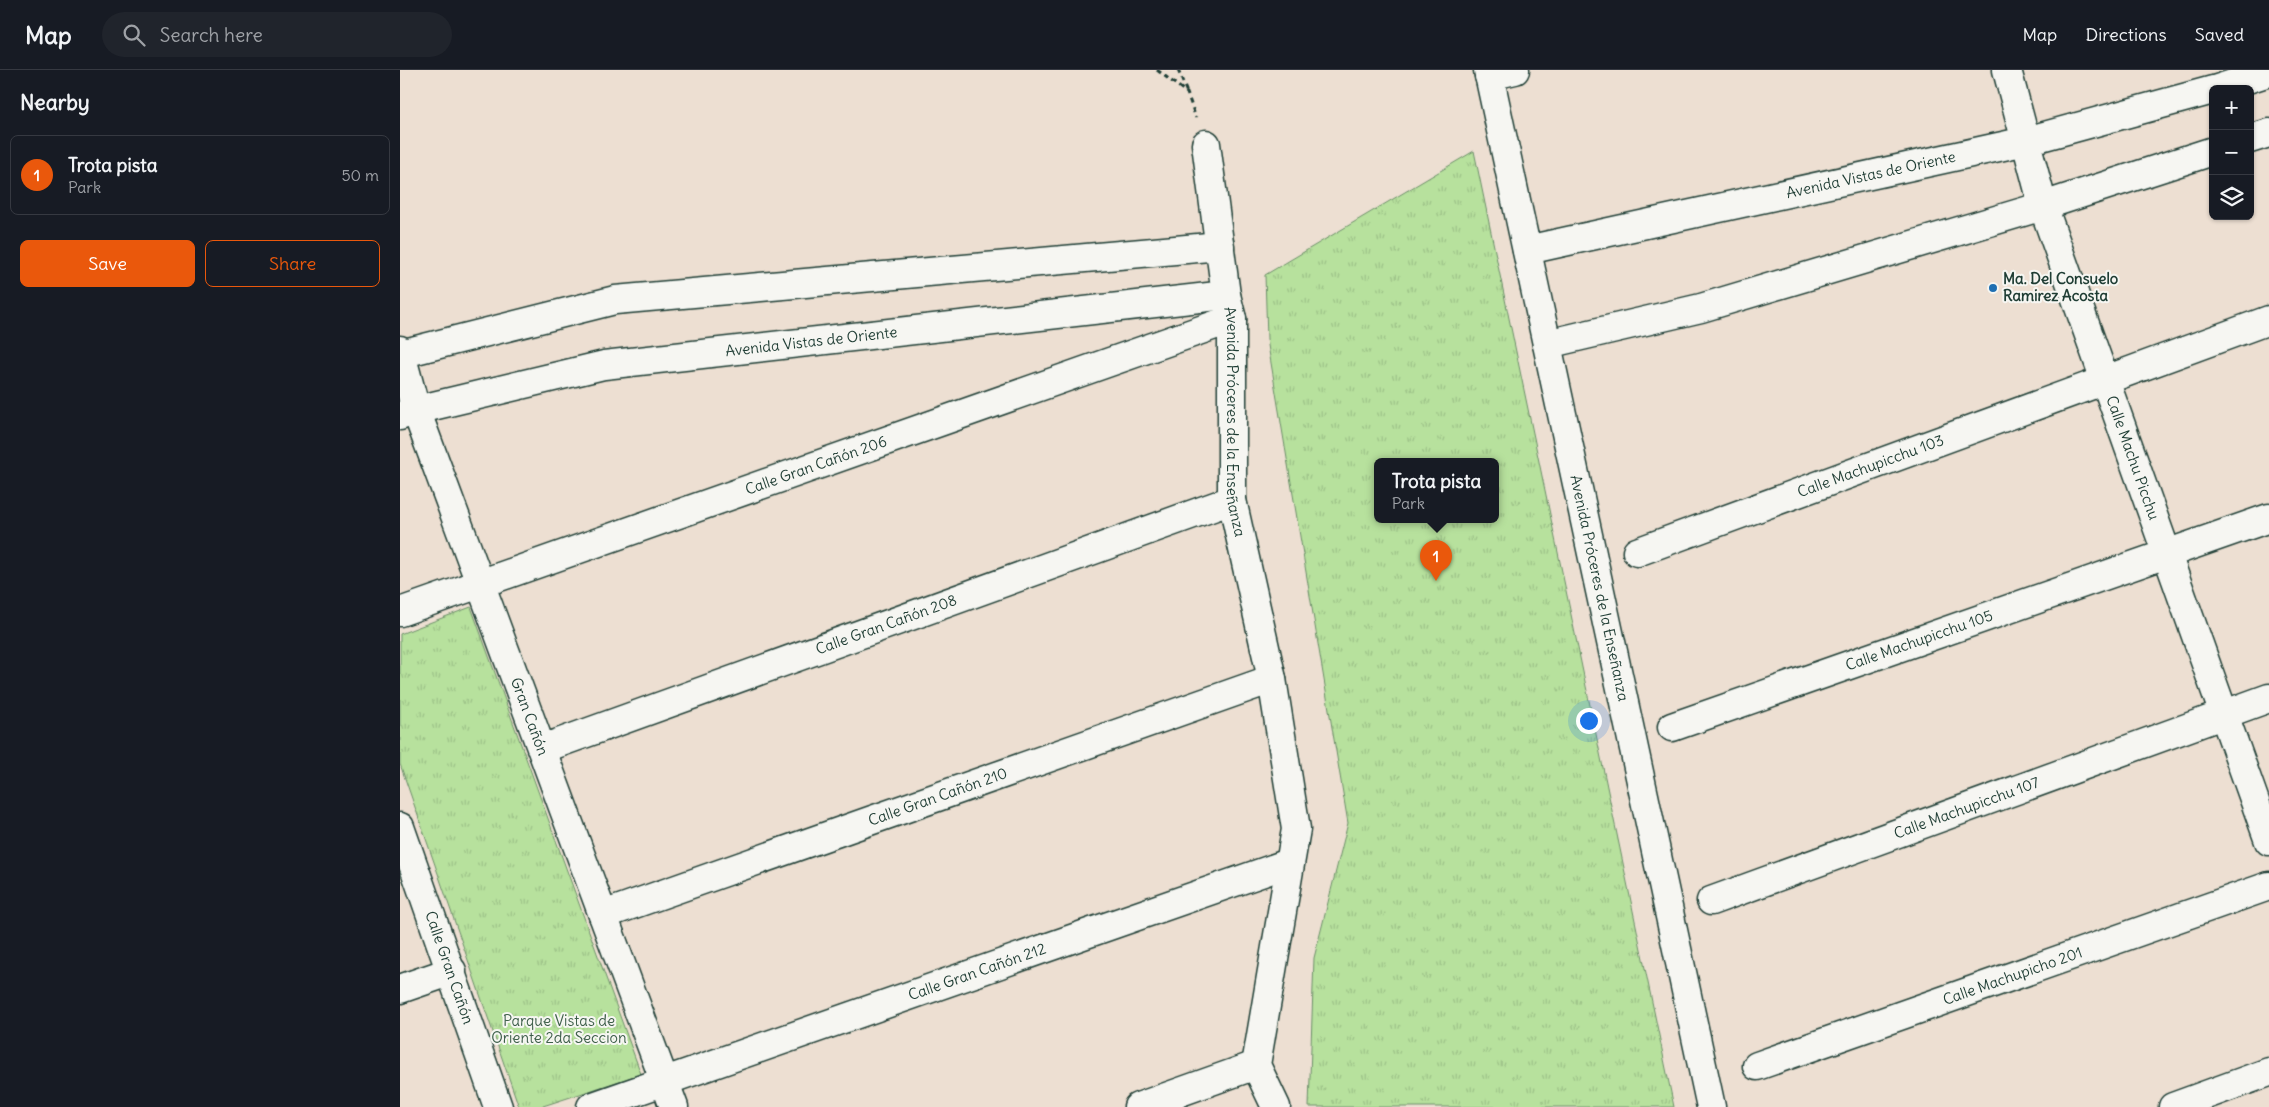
<!DOCTYPE html>
<html lang="en">
<head>
<meta charset="utf-8">
<style>
	:root { --surface:#171b24; --page:#20242c; --text:#f1f3f6; --muted:#9ea1a6; --line:#363941; --accent:#ea580c }
	body { margin:0; font-family:Delius,sans-serif; background:var(--page); color:var(--text) }
	.controls { position:absolute; right:15px; top:15px; display:grid; overflow:hidden; border-radius:8px; box-shadow:0 1px 4px #0004 }
	.controls button { width:45px; height:45px; display:grid; place-items:center; padding:0; border:0; border-bottom:1px solid var(--line); background:var(--surface); color:var(--text); font:25px sans-serif }
	.you { position:absolute; left:1188px; top:650px; width:18px; height:18px; margin:-12px; border:4px solid #fff; border-radius:50%; background:#1a73e8; box-shadow:0 0 0 8px #1a73e833 }
	.badge { display:grid; place-items:center; width:32px; height:32px; border-radius:50%; background:var(--accent); color:#fff; font-size:16px; font-weight:700 }
	.pin { position:absolute; translate:-50% -41px; filter:drop-shadow(0 1px 2px #0008) }
	.pin::after { content:''; position:absolute; top:26px; width:18px; height:15px; background:inherit; clip-path:polygon(0 0,100% 0,50% 100%) }
	.popup { position:absolute; left:974px; top:388px; width:125px; height:65px; box-sizing:border-box; display:grid; place-content:center; border-radius:8px; background:var(--surface); filter:drop-shadow(0 1px 4px #0005); font-size:16px; white-space:nowrap; color:var(--muted) }
	.popup b { font-size:19px; color:var(--text) }
	.popup::after { content:''; position:absolute; left:50%; top:100%; margin-left:-10px; border:10px solid transparent; border-top-color:var(--surface) }
	.list { margin:0; padding:0; list-style:none }
	h2 { display:flex; justify-content:space-between; align-items:center; height:65px; margin:0; padding:0 20px; font-size:21px }
	h2 small { font-size:16px; font-weight:400; color:var(--muted) }
	.list li { display:grid; grid-template-columns:32px 1fr auto; gap:15px; align-items:center; box-sizing:border-box; height:80px; margin:0 10px 10px; padding:0 10px; border:1px solid var(--line); border-radius:8px }
	.list b { display:block; font-size:19px; white-space:nowrap }
	.list p { margin:0; font-size:16px; white-space:nowrap; color:var(--muted) }
	.list em { font-size:16px; font-style:normal; color:var(--muted) }
	.actions { display:flex; gap:10px; padding:15px 20px }
	.actions a { flex:1; padding:11px 0; border:1px solid var(--accent); border-radius:8px; text-align:center; font-size:18px; color:var(--accent) }
	.actions .main { background:var(--accent); color:#fff }
	.icon { flex:none; width:28px; height:28px; fill:none; stroke:currentColor; stroke-width:2; stroke-linecap:round; stroke-linejoin:round }
	.map { position:relative; flex:none; width:1869px; height:1037px; overflow:hidden }
	header { display:flex; align-items:center; gap:30px; box-sizing:border-box; height:70px; padding:0 25px; background:var(--surface); border-bottom:1px solid var(--line) }
	header strong { font-size:24px }
	nav { display:flex; gap:28px; margin-inline-start:auto; font-size:18px }
	.search { width:350px; height:45px; background:var(--page); display:flex; align-items:center; gap:12px; box-sizing:border-box; padding:0 18px; border-radius:28px; color:var(--muted); font-size:19px }
	main { display:flex }
	aside { flex:1; background:var(--surface) }
	.map>svg:first-child { display:block }
	.park { fill:url(#park-tufts); stroke:#6b8f68; fill-rule:evenodd }
	.lines { fill:none; stroke-linecap:round; stroke-linejoin:round }
	.minor-casing { stroke:#1f3d34; stroke-width:31 }
	.path { stroke:#1f3d34; stroke-width:3; stroke-dasharray:5 4; stroke-linecap:butt }
	.minor { stroke:#f6f6f2; stroke-width:28 }
	.poi-dot { fill:#1f6fb2; stroke:#f6f6f2; stroke-width:2 }
	.labels { text-anchor:middle; stroke-width:4; stroke-linejoin:round; paint-order:stroke }
	.street-label { font-size:15px; fill:#1f3d34; stroke:#f6f6f2 }
	.poi-label { font-size:15px; font-weight:bold; fill:#1f3d34; stroke:#f6f6f2; text-anchor:start }
	.park-label { font-size:15px; fill:#3d5e49; stroke:#f6f6f2 }
</style>
</head>
<body>
<header>
<strong>Map</strong>
<div class="search"><svg class="icon" aria-label="search" viewBox="0 0 24 24"><circle cx="10" cy="10" r="6"/><path d="M15 15l6 6"/></svg>Search here</div>
<nav><a>Map</a><a>Directions</a><a>Saved</a></nav>
</header>
<main>
<aside>
<h2>Nearby<small></small></h2>
<ul class="list">
<li><span class="badge">1</span><div><b>Trota pista</b><p>Park</p></div><em>50 m</em></li>
</ul>
<div class="actions"><a class="main">Save</a><a>Share</a></div>
</aside>
<div class="map">
<svg width="1869" height="1037" viewBox="0 0 1869 1037">
	<defs>
		<pattern id="park-tufts" width="24" height="20" patternUnits="userSpaceOnUse" patternTransform="scale(1.25)"><rect width="24" height="20" fill="#b7e19d"/><path d="M3 7l-1-3M5 7V3M7 7l1-3M15 17l-1-3M17 17v-4M19 17l1-3" fill="none" stroke="#9dc288"/></pattern>
	</defs>
	<rect width="100%" height="100%" fill="#eddfd2"/>
	<filter id="ink" filterUnits="userSpaceOnUse"><feTurbulence type="fractalNoise" baseFrequency=".02" numOctaves="2"/><feDisplacementMap in="SourceGraphic" scale="10" xChannelSelector="R" yChannelSelector="G"/><feConvolveMatrix kernelMatrix="1 2 1 2 8 2 1 2 1" color-interpolation-filters="sRGB"/></filter>
	<g filter="url(#ink)">
		<g class="park">
			<path d="M1074,81l200,956h-365l5,-149 34,-135 -81,-484 -2,-64zM977,392h118v58h-118z"/>
			<polygon points="71,537 241,1004 140,1037 119,1037 0,694 0,564"/>
		</g>
		<g class="lines">
			<g class="minor-casing">
				<g id="minor">
					<path id="s1" d="M1088,0l223,1037"/>
					<path id="s2" d="M1607,0l36,136 226,635"/>
					<polyline points="1089,6 1115,0"/>
					<polyline points="1817,19 1869,2"/>
					<polyline points="1850,69 1869,63"/>
					<path id="s3" d="M806,74l20,151 6,24v181l40,179 24,150 -40,236 20,42"/>
					<path id="s4" d="M1127,180l499,-109 187,-51"/>
					<polyline points="1147,274 1301,238 1643,136 1813,81"/>
					<path id="s5" d="M0,280l16,60 258,697"/>
					<polyline points="0,284 215,230 820,176"/>
					<path id="s6" d="M0,346l16,-6 188,-45 622,-70"/>
					<path id="s7" d="M1237,482l632,-232"/>
					<path id="s8" d="M0,542l832,-293"/>
					<path id="s9" d="M1272,657l597,-209"/>
					<path id="s10" d="M142,679l690,-249"/>
					<path id="s11" d="M0,757l98,280"/>
					<path id="s12" d="M1311,831l558,-203"/>
					<path id="s13" d="M203,845l669,-236"/>
					<polyline points="0,919 52,901"/>
					<path id="s14" d="M1357,996l512,-180"/>
					<path id="s15" d="M191,1037l698,-244"/>
					<polyline points="738,1037 856,995"/>
					<polyline points="1773,1037 1869,1002"/>
				</g>
			</g>
			<g class="path">
				<polyline points="757,0 787,23 796,48"/>
				<polyline points="778,0 787,23"/>
			</g>
			<use href="#minor" class="minor"/>
		</g>
	</g>
	<circle class="poi-dot" cx="1593" cy="218" r="5"/>
	<g class="labels">
		<g class="street-label">
			<text dy="5" stroke="none"><textPath href="#s4" startOffset="352">Avenida Vistas de Oriente</textPath></text>
			<text dy="5" stroke="none"><textPath href="#s6" startOffset="419">Avenida Vistas de Oriente</textPath></text>
			<text dy="5" stroke="none"><textPath href="#s3" startOffset="280">Avenida Próceres de la Enseñanza</textPath></text>
			<text dy="5" stroke="none"><textPath href="#s2" startOffset="408">Calle Machu Picchu</textPath></text>
			<text dy="5" stroke="none"><textPath href="#s8" startOffset="441">Calle Gran Cañón 206</textPath></text>
			<text dy="5" stroke="none"><textPath href="#s7" startOffset="249">Calle Machupicchu 103</textPath></text>
			<text dy="5" stroke="none"><textPath href="#s1" startOffset="530">Avenida Próceres de la Enseñanza</textPath></text>
			<text dy="5" stroke="none"><textPath href="#s10" startOffset="366">Calle Gran Cañón 208</textPath></text>
			<text dy="5" stroke="none"><textPath href="#s9" startOffset="262">Calle Machupicchu 105</textPath></text>
			<text dy="5" stroke="none"><textPath href="#s5" startOffset="389">Gran Cañón</textPath></text>
			<text dy="5" stroke="none"><textPath href="#s13" startOffset="355">Calle Gran Cañón 210</textPath></text>
			<text dy="5" stroke="none"><textPath href="#s12" startOffset="272">Calle Machupicchu 107</textPath></text>
			<text dy="5" stroke="none"><textPath href="#s11" startOffset="149">Calle Gran Cañón</textPath></text>
			<text dy="5" stroke="none"><textPath href="#s15" startOffset="409">Calle Gran Cañón 212</textPath></text>
			<text dy="5" stroke="none"><textPath href="#s14" startOffset="271">Calle Machupicho 201</textPath></text>
		</g>
		<g class="poi-label">
			<text x="1603" y="214">Ma. Del Consuelo<tspan x="1603" dy="17">Ramirez Acosta</tspan></text>
		</g>
		<g class="park-label">
			<text x="159" y="956">Parque Vistas de<tspan x="159" dy="17">Oriente 2da Seccion</tspan></text>
		</g>
	</g>
</svg>
<div class="controls">
<button>+</button>
<button>−</button>
<button><svg class="icon" aria-label="layers" viewBox="0 0 24 24"><path d="M12 4l9 5-9 5-9-5zM3 14l9 5 9-5"/></svg></button>
</div>
<div class="you"></div>
<div class="pin badge" style="left:1036px;top:511px">1</div>
<div class="popup"><b>Trota pista</b>Park</div>
</div>
</main>
</body>
</html>
